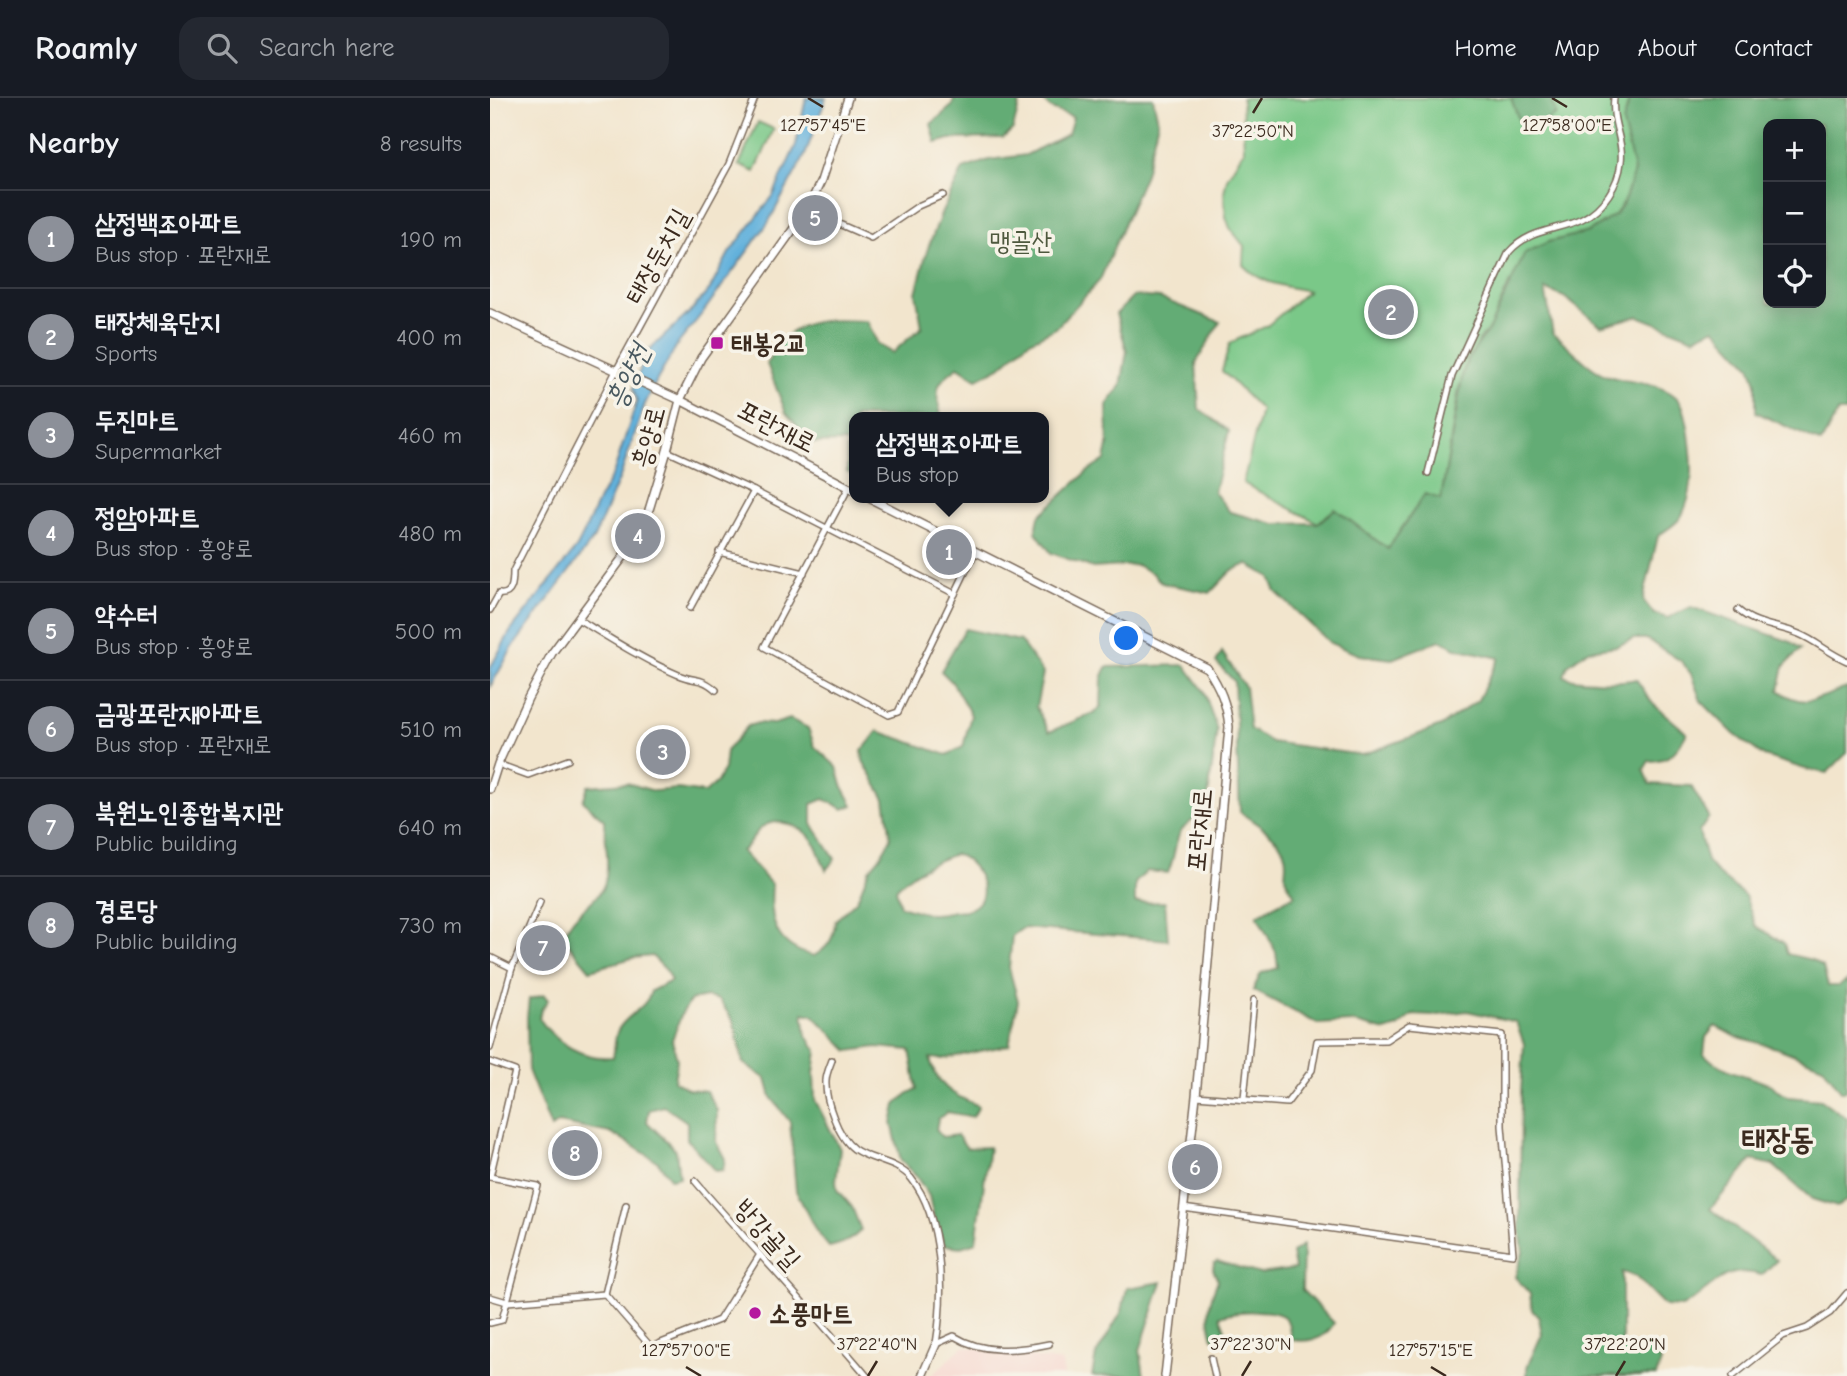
<!DOCTYPE html>
<html lang="en">
<head>
<meta charset="utf-8">
<style>
	:root { --surface:#171b24; --page:#242831; --text:#f1f3f6; --muted:#9ea1a6; --line:#363941; --accent:#8c9099 }
	body { margin:0; font-family:"Comic Neue","Poor Story",sans-serif; background:var(--page); color:var(--text) }
	.controls { position:absolute; right:21px; top:21px; display:grid; overflow:hidden; border-radius:14px; box-shadow:0 4px 18px #0003 }
	.controls button { width:63px; height:63px; display:grid; place-items:center; padding:0; border:0; border-bottom:2px solid var(--line); background:var(--surface); color:var(--text); font:35px sans-serif }
	.you { position:absolute; left:637px; top:541px; width:24px; height:24px; margin:-18px; border:5px solid #fff; border-radius:50%; background:#1a73e8; box-shadow:0 0 0 10px #1a73e833 }
	.badge { display:grid; place-items:center; width:46px; height:46px; border-radius:50%; background:var(--accent); color:#fff; font-size:23px; font-weight:700 }
	.pin { position:absolute; translate:-50% -50%; border:4px solid #fff; box-shadow:0 2px 7px #0006 }
	.popup { position:absolute; left:359px; top:314px; width:200px; height:91px; box-sizing:border-box; display:grid; place-content:center; border-radius:14px; background:var(--surface); filter:drop-shadow(0 2px 5px #0005); font-size:23px; white-space:nowrap; color:var(--muted) }
	.popup b { font-size:26px; color:var(--text) }
	.popup::after { content:''; position:absolute; left:50%; top:100%; margin-left:-14px; border:14px solid transparent; border-top-color:var(--surface) }
	.list { margin:0; padding:0; list-style:none }
	h2 { display:flex; justify-content:space-between; align-items:center; height:91px; margin:0; padding:0 28px; font-size:30px }
	h2 small { font-size:23px; font-weight:400; color:var(--muted) }
	.list li { display:grid; grid-template-columns:46px 1fr auto; gap:21px; align-items:center; box-sizing:border-box; height:98px; padding:0 28px; border-top:2px solid var(--line) }
	.list b { display:block; font-size:26px; white-space:nowrap }
	.list p { margin:0; font-size:23px; white-space:nowrap; color:var(--muted) }
	.list em { font-size:23px; font-style:normal; color:var(--muted) }
	.icon { flex:none; width:38px; height:38px; fill:none; stroke:currentColor; stroke-width:2; stroke-linecap:round; stroke-linejoin:round }
	.map { position:relative; flex:none; width:1357px; height:1278px; overflow:hidden }
	header { display:flex; align-items:center; gap:42px; box-sizing:border-box; height:98px; padding:0 35px; background:var(--surface); border-bottom:2px solid var(--line) }
	header strong { font-size:33px }
	nav { display:flex; gap:38px; margin-inline-start:auto; font-size:24px }
	.search { width:490px; height:63px; background:var(--page); display:flex; align-items:center; gap:18px; box-sizing:border-box; padding:0 24px; border-radius:21px; color:var(--muted); font-size:26px }
	main { display:flex }
	aside { flex:1; background:var(--surface) }
	.map>svg:first-child { display:block }
	.built { fill:#f7d0c9 }
	.green { fill:#7ac888; stroke:#5a7953; stroke-width:2 }
	.forest { fill:#63ac74; stroke:#4f6b49; stroke-width:2; fill-rule:evenodd }
	.water { fill:#62b1dc; stroke:#4e6e7d; stroke-width:2 }
	.lines { fill:none; stroke-linecap:round; stroke-linejoin:round }
	.minor-casing { stroke:#7b6b5b; stroke-width:8 }
	.tertiary-casing { stroke:#7b6b5b; stroke-width:10 }
	.minor { stroke:#fff; stroke-width:5 }
	.tertiary { stroke:#fff; stroke-width:7 }
	.ticks { fill:none; stroke:#3b2a1e; stroke-width:2.5 }
	.poi-dot { fill:#b5179e; stroke:#f7f3e8; stroke-width:2.5 }
	.labels { text-anchor:middle; stroke-width:7; stroke-linejoin:round; paint-order:stroke }
	.park-label { font-size:26px; fill:#4e593e; stroke:#f7f3e8 }
	.street-label { font-size:26px; fill:#3b2a1e; stroke:#f7f3e8 }
	.poi-label { font-size:26px; font-weight:bold; fill:#3b2a1e; stroke:#f7f3e8; text-anchor:start }
	.water-label { font-size:28px; font-style:italic; fill:#495960; stroke:#f7f3e8 }
	.quarter-label { font-size:30px; font-weight:bold; fill:#3b2a1e; stroke:#f7f3e8 }
	.ticks-label { font-size:18px; text-anchor:middle; fill:#3b2a1e; stroke:#f7f3e8; stroke-width:7; stroke-linejoin:round; paint-order:stroke }
</style>
</head>
<body>
<header>
<strong>Roamly</strong>
<div class="search"><svg class="icon" aria-label="search" viewBox="0 0 24 24"><circle cx="10" cy="10" r="6"/><path d="M15 15l6 6"/></svg>Search here</div>
<nav><a>Home</a><a>Map</a><a>About</a><a>Contact</a></nav>
</header>
<main>
<aside>
<h2>Nearby<small>8 results</small></h2>
<ul class="list">
<li><span class="badge">1</span><div><b>삼정백조아파트</b><p>Bus stop · 포란재로</p></div><em>190 m</em></li>
<li><span class="badge">2</span><div><b>태장체육단지</b><p>Sports</p></div><em>400 m</em></li>
<li><span class="badge">3</span><div><b>두진마트</b><p>Supermarket</p></div><em>460 m</em></li>
<li><span class="badge">4</span><div><b>정암아파트</b><p>Bus stop · 흥양로</p></div><em>480 m</em></li>
<li><span class="badge">5</span><div><b>약수터</b><p>Bus stop · 흥양로</p></div><em>500 m</em></li>
<li><span class="badge">6</span><div><b>금광포란재아파트</b><p>Bus stop · 포란재로</p></div><em>510 m</em></li>
<li><span class="badge">7</span><div><b>북원노인종합복지관</b><p>Public building</p></div><em>640 m</em></li>
<li><span class="badge">8</span><div><b>경로당</b><p>Public building</p></div><em>730 m</em></li>
</ul>
</aside>
<div class="map">
<svg width="1357" height="1278" viewBox="0 0 1357 1278">
	<rect width="100%" height="100%" fill="#f7f3e8"/>
	<filter id="ink" filterUnits="userSpaceOnUse"><feTurbulence type="fractalNoise" baseFrequency=".0143" numOctaves="2"/><feDisplacementMap in="SourceGraphic" scale="14" xChannelSelector="R" yChannelSelector="G"/><feConvolveMatrix kernelMatrix="1 2 1 2 8 2 1 2 1" color-interpolation-filters="sRGB"/></filter>
	<filter id="wash" filterUnits="userSpaceOnUse"><feTurbulence type="fractalNoise" baseFrequency=".00686" numOctaves="4" result="noise"/><feDisplacementMap in="SourceGraphic" scale="28" xChannelSelector="R" yChannelSelector="G"/><feGaussianBlur stdDeviation="1.57" result="paint"/><feColorMatrix in="noise" values="0 0 0 0 0 0 0 0 0 0 0 0 0 0 0 0 0 1.4 0 .05"/><feComposite in="paint" operator="in"/></filter>
	<g filter="url(#wash)">
		<rect width="100%" height="100%" fill="#f2e5cd"/>
		<polygon class="built" points="473,1248 572,1264 574,1278 441,1278"/>
		<g class="green">
			<path d="M752,0h269l14,36 31,-20 -6,-16h80c-13,31 4,42 4,71 0,13 -11,35 -19,46l-105,67 -20,45 -11,14 -20,47 -18,112 -16,-6 -38,56 -52,-41 -17,14 -75,-40 18,-73 -39,-39 8,-28 37,-17 41,-35c-24,-5 -47,-7 -65,-26l1,-19 -14,-18 -4,-11 -2,-25 3,-14 17,-28z"/>
			<polygon points="268,24 284,31 265,74 249,67"/>
		</g>
		<g class="forest">
			<polygon points="464,0 542,0 530,4 523,31 513,40 460,41 446,45 441,26 462,8"/>
			<path d="M551,0h112l5,23 -13,53 -45,106 -44,48 -28,14 -28,25 -23,12 -19,-12c-25,17 -22,22 -17,50h-87v58l-7,-3v-30l-35,1 -26,-30 -19,-49c22,-47 53,-45 100,-43l11,23 14,9 30,-26 -6,-34 11,-42 15,-39 21,-43 26,-9 37,-5 42,-21 5,-17 -22,-8z"/>
			<polygon points="1021,0 1060,0 1066,16 1034,36"/>
			<path d="M1140,0h217v314h-9l-17,31 -65,-31v-29l-6,-17 -35,-38 -21,10 -56,-22 -37,10 -37,-29 -19,-8 8,45c18,12 30,31 50,40 22,10 58,6 76,26 10,12 15,68 12,84 -1,10 -5,23 -9,31 -4,9 -17,15 -24,21l-15,64 11,14 14,4 23,-11 100,35 10,7 -17,17 -5,24c25,21 42,6 68,-2v65l-20,20 -22,-4 -41,-13 -30,-22 -33,-33 -10,-27 -10,-13 -35,-22h-13l-16,7 -29,4 -20,15 -4,11c11,6 59,7 72,3l17,25 34,29c-10,18 -17,28 -38,28l-5,8 6,15 41,2 18,31 -10,15 8,29 10,12 28,23 11,30 28,17 3,11 25,6 11,7 5,19h10l9,-5 -1,110h-5l-18,-25 -43,-17 -45,-13 -20,-10 -9,11 -2,17 9,8 18,9 41,14 7,7 10,5 32,3 26,18v82l-10,7 -25,-8 -39,-34 -21,-5 -42,49 67,51 -15,15c-43,-11 -46,14 -80,32l-17,-1 -30,-30 -13,-4v71l11,8 20,-7 8,18 -5,14h-129v-9l15,-33 -3,-16 -7,-8 -2,-16 -15,-17 8,-25 -3,-25 1,-136 3,-47 -8,-22 -49,-11 -35,5 -19,-1 -15,12 -12,4 -34,-9 -34,2 -65,-34 8,-17 17,-5 -2,-16 -19,-37 38,-20c-17,-23 -6,-20 -10,-41 -4,-17 -32,-32 -45,-42l-6,-131 -18,-19 6,-10 23,35 5,42 21,13 91,13 79,-29 37,-26 21,-42 -43,-10 -16,-8 -48,19 -33,-4 -29,-12 -54,-51 -6,-15 -23,-13 -16,7 -21,22 -48,-10 -9,-9 -16,-9 -44,3 -42,-15 -15,-21 3,-16 48,-44 18,-12 3,-14 -1,-41 14,-19 6,-35 -11,-37 18,-18 26,2 60,24 -24,41 3,46 30,22 -15,61 16,20 45,12 43,-1 17,-14 53,40 37,-55 16,5 22,-127 5,-13 22,-32 35,-74 23,-11 40,-10 27,-17 9,-13 10,-31 -11,-48zM1278,26h53v179h-53z"/>
			<path d="M475,531l55,12 23,32 -7,34 13,25 47,-20 5,-6 1,-28 5,-11 78,-2 19,26 13,39 -11,82c-39,22 -24,27 -38,61l-21,-2 -12,12v20l30,-1 3,38 -145,-12 -11,8 -3,32 9,33 -9,44 -67,14 -12,-1c5,27 24,38 47,47l1,3 -5,9 -26,-5 -9,7 -2,11 6,7 15,-2 10,13 22,-1 -13,95 -15,5 -16,-2 -9,-18 -7,-31 -13,-20 -15,-15 -9,-38 4,-18 11,-11 10,-5 -7,-39 -33,-3 -28,4 -36,-36 -10,-2 3,22 11,16 -3,22 1,27 25,49 -4,32 1,9 15,17 9,23c-9,10 -19,14 -32,17l-13,-16 -20,-40 -6,-69 -19,-25 -5,-18 -23,-16 -9,-41 -15,-22 -12,-3 -16,3 -9,13 -10,27 5,20 -3,21 14,8 18,2 11,19 -1,32 9,17 -2,11 -8,1 -28,-32v-17l-23,-16 -15,4 -2,12 29,28 3,27 -8,2 -13,-17 -39,-25 -9,-4 -52,-10 -7,5 -23,-58 -1,-53 2,-18 15,-4 4,5 -7,10 -2,8c16,25 44,42 74,39 2,-7 1,-20 5,-27 8,-15 29,-22 33,-39l20,-10 -5,-11 -14,-14 -20,2 -42,12 -26,-31c5,-28 35,-35 41,-57 5,-19 0,-43 -1,-62l-21,-19 5,-15 39,-3 27,8 24,-2 27,4 12,-11 7,-13 2,-18 22,-25 10,-3 16,1 16,-5 18,9 7,19 22,20 5,18 11,20 -9,4 -20,-10 -12,5v20l23,35 -9,11c-5,-9 -8,-23 -14,-31 -11,-13 -35,-23 -50,-12 -9,7 -11,18 -21,24l31,34c-3,36 3,62 42,71 15,-9 20,-17 21,-35l22,-21 12,-30 11,-13 11,-19 -6,-39 -22,-38 -1,-10 16,-20 69,24 16,-8 8,-32 -19,-33 -11,-11zM465,756c21,6 42,43 15,55 -5,2 -11,1 -16,2 -29,6 -27,2 -54,-5l-4,-17c17,-19 36,-26 59,-35z"/>
			<path d="M813,1147l-1,45 32,33c-10,18 -25,19 -43,17 -1,-6 -1,-16 -5,-21 -10,-12 -53,-8 -66,-3l5,13 -5,12 -7,-3c-7,-22 -4,-37 5,-58l-5,-11 1,-6 3,-2 43,13 35,-5 -3,-16z"/>
			<polygon points="672,1184 650,1252 654,1278 602,1278 606,1257 632,1213 637,1190"/>
		</g>
		<polygon class="water" points="316,0 336,0 315,57 278,125 214,213 187,247 167,282 155,306 130,379 104,440 23,549 0,589 0,570 20,534 87,449 94,435 109,401 123,376 147,303 143,291 156,255 200,214 220,191 239,155 283,98 306,47"/>
	</g>
	<g filter="url(#ink)">
		<g class="lines">
			<g class="minor-casing">
				<g id="minor">
					<polyline points="317,112 381,140 428,108 453,97"/>
					<polyline points="177,353 264,393 465,496"/>
					<path d="M938,375l24,-97 57,-124c20,-23 48,-21 73,-33 21,-10 37,-35 39,-57 3,-22 -10,-39 -7,-64"/>
					<polyline points="359,389 274,549 399,617 408,614 485,454"/>
					<polyline points="229,454 314,475"/>
					<path d="M9,496c14,2 14,-12 14,-23l103,-200 113,-207 26,-66"/>
					<polyline points="200,510 264,393"/>
					<polyline points="0,512 9,496"/>
					<path d="M1248,512c18,16 39,15 61,24 17,7 31,20 48,27"/>
					<path d="M88,521c33,20 67,42 103,57 16,6 20,1 35,14"/>
					<polyline points="8,666 38,677 78,662"/>
					<polyline points="0,859 22,870 0,950"/>
					<polyline points="22,870 50,804"/>
					<path d="M342,962c-2,6 -6,14 -6,21 -1,19 12,56 28,68 17,12 42,12 57,29 33,41 33,117 25,166"/>
					<polyline points="0,964 25,973 0,1079"/>
					<polyline points="754,1000 764,902"/>
					<polyline points="0,1079 48,1088 12,1222 0,1225"/>
					<path d="M205,1083c57,66 116,129 172,195"/>
					<polyline points="693,1110 1023,1156 1012,1028 1012,937 919,927 896,942 827,943 822,972 797,1005 706,998"/>
					<polyline points="115,1196 161,1249 229,1222 269,1158"/>
					<polyline points="115,1196 136,1107"/>
					<polyline points="0,1199 17,1204 115,1196"/>
					<path d="M446,1246l18,-8c29,18 62,15 95,8"/>
					<polyline points="721,1260 725,1278"/>
					<polyline points="1243,1278 1293,1238 1317,1230 1340,1215 1357,1195"/>
				</g>
			</g>
			<g class="tertiary-casing">
				<g id="tertiary">
					<polyline points="0,215 190,302 364,392"/>
					<path d="M379,400l338,170c13,19 20,36 22,59l-33,369 -31,280"/>
					<polyline points="0,691 8,666 38,600 62,555 134,458 158,415 177,353 190,302 211,260 317,112 331,83 358,0"/>
					<polyline points="432,1278 446,1246"/>
				</g>
			</g>
			<use href="#minor" class="minor"/>
			<use href="#tertiary" class="tertiary"/>
		</g>
	</g>
	<path class="ticks" d="M318,0l15,9M1062,0l15,9M763,15l9,-15M196,1269l15,9M941,1269l15,9M378,1278l9,-15M752,1278l9,-15M1126,1278l9,-15"/>
	<g class="poi-dot">
		<rect x="220" y="238" width="14" height="14" rx="3.5"/>
		<circle cx="265" cy="1215" r="7"/>
	</g>
	<g class="labels">
		<g class="park-label">
			<text x="531" y="152">맹골산</text>
		</g>
		<g class="street-label">
			<text transform="translate(167 158) rotate(-61)" y="9">태장둔치길</text>
			<text transform="translate(287 328) rotate(27)" y="9">포란재로</text>
			<text transform="translate(158 339) rotate(-75)" y="9">흥양로</text>
			<text transform="translate(709 732) rotate(-85)" y="9">포란재로</text>
			<text transform="translate(278 1136) rotate(48)" y="9">방강골길</text>
		</g>
		<g class="poi-label">
			<text x="241" y="254">태봉2교</text>
			<text x="279" y="1224">소풍마트</text>
		</g>
		<g class="water-label">
			<text transform="translate(137 278) rotate(-65)" y="10">흥양천</text>
		</g>
		<g class="quarter-label">
			<text x="1288" y="1051">태장동</text>
		</g>
	</g>
	<g class="ticks-label">
		<text x="333" y="33">127°57'45"E</text>
		<text x="1077" y="33">127°58'00"E</text>
		<text x="763" y="39">37°22'50"N</text>
		<text x="387" y="1252">37°22'40"N</text>
		<text x="761" y="1252">37°22'30"N</text>
		<text x="1135" y="1252">37°22'20"N</text>
		<text x="196" y="1258">127°57'00"E</text>
		<text x="941" y="1258">127°57'15"E</text>
	</g>
</svg>
<div class="controls">
<button>+</button>
<button>−</button>
<button><svg class="icon" aria-label="locate" viewBox="0 0 24 24"><circle cx="12" cy="12" r="6"/><path d="M12 2v4M12 18v4M2 12h4M18 12h4"/></svg></button>
</div>
<div class="you"></div>
<div class="pin badge" style="left:459px;top:454px">1</div>
<div class="popup"><b>삼정백조아파트</b>Bus stop</div>
<div class="pin badge" style="left:901px;top:214px">2</div>
<div class="pin badge" style="left:173px;top:654px">3</div>
<div class="pin badge" style="left:148px;top:438px">4</div>
<div class="pin badge" style="left:325px;top:120px">5</div>
<div class="pin badge" style="left:705px;top:1069px">6</div>
<div class="pin badge" style="left:53px;top:850px">7</div>
<div class="pin badge" style="left:85px;top:1055px">8</div>
</div>
</main>
</body>
</html>
